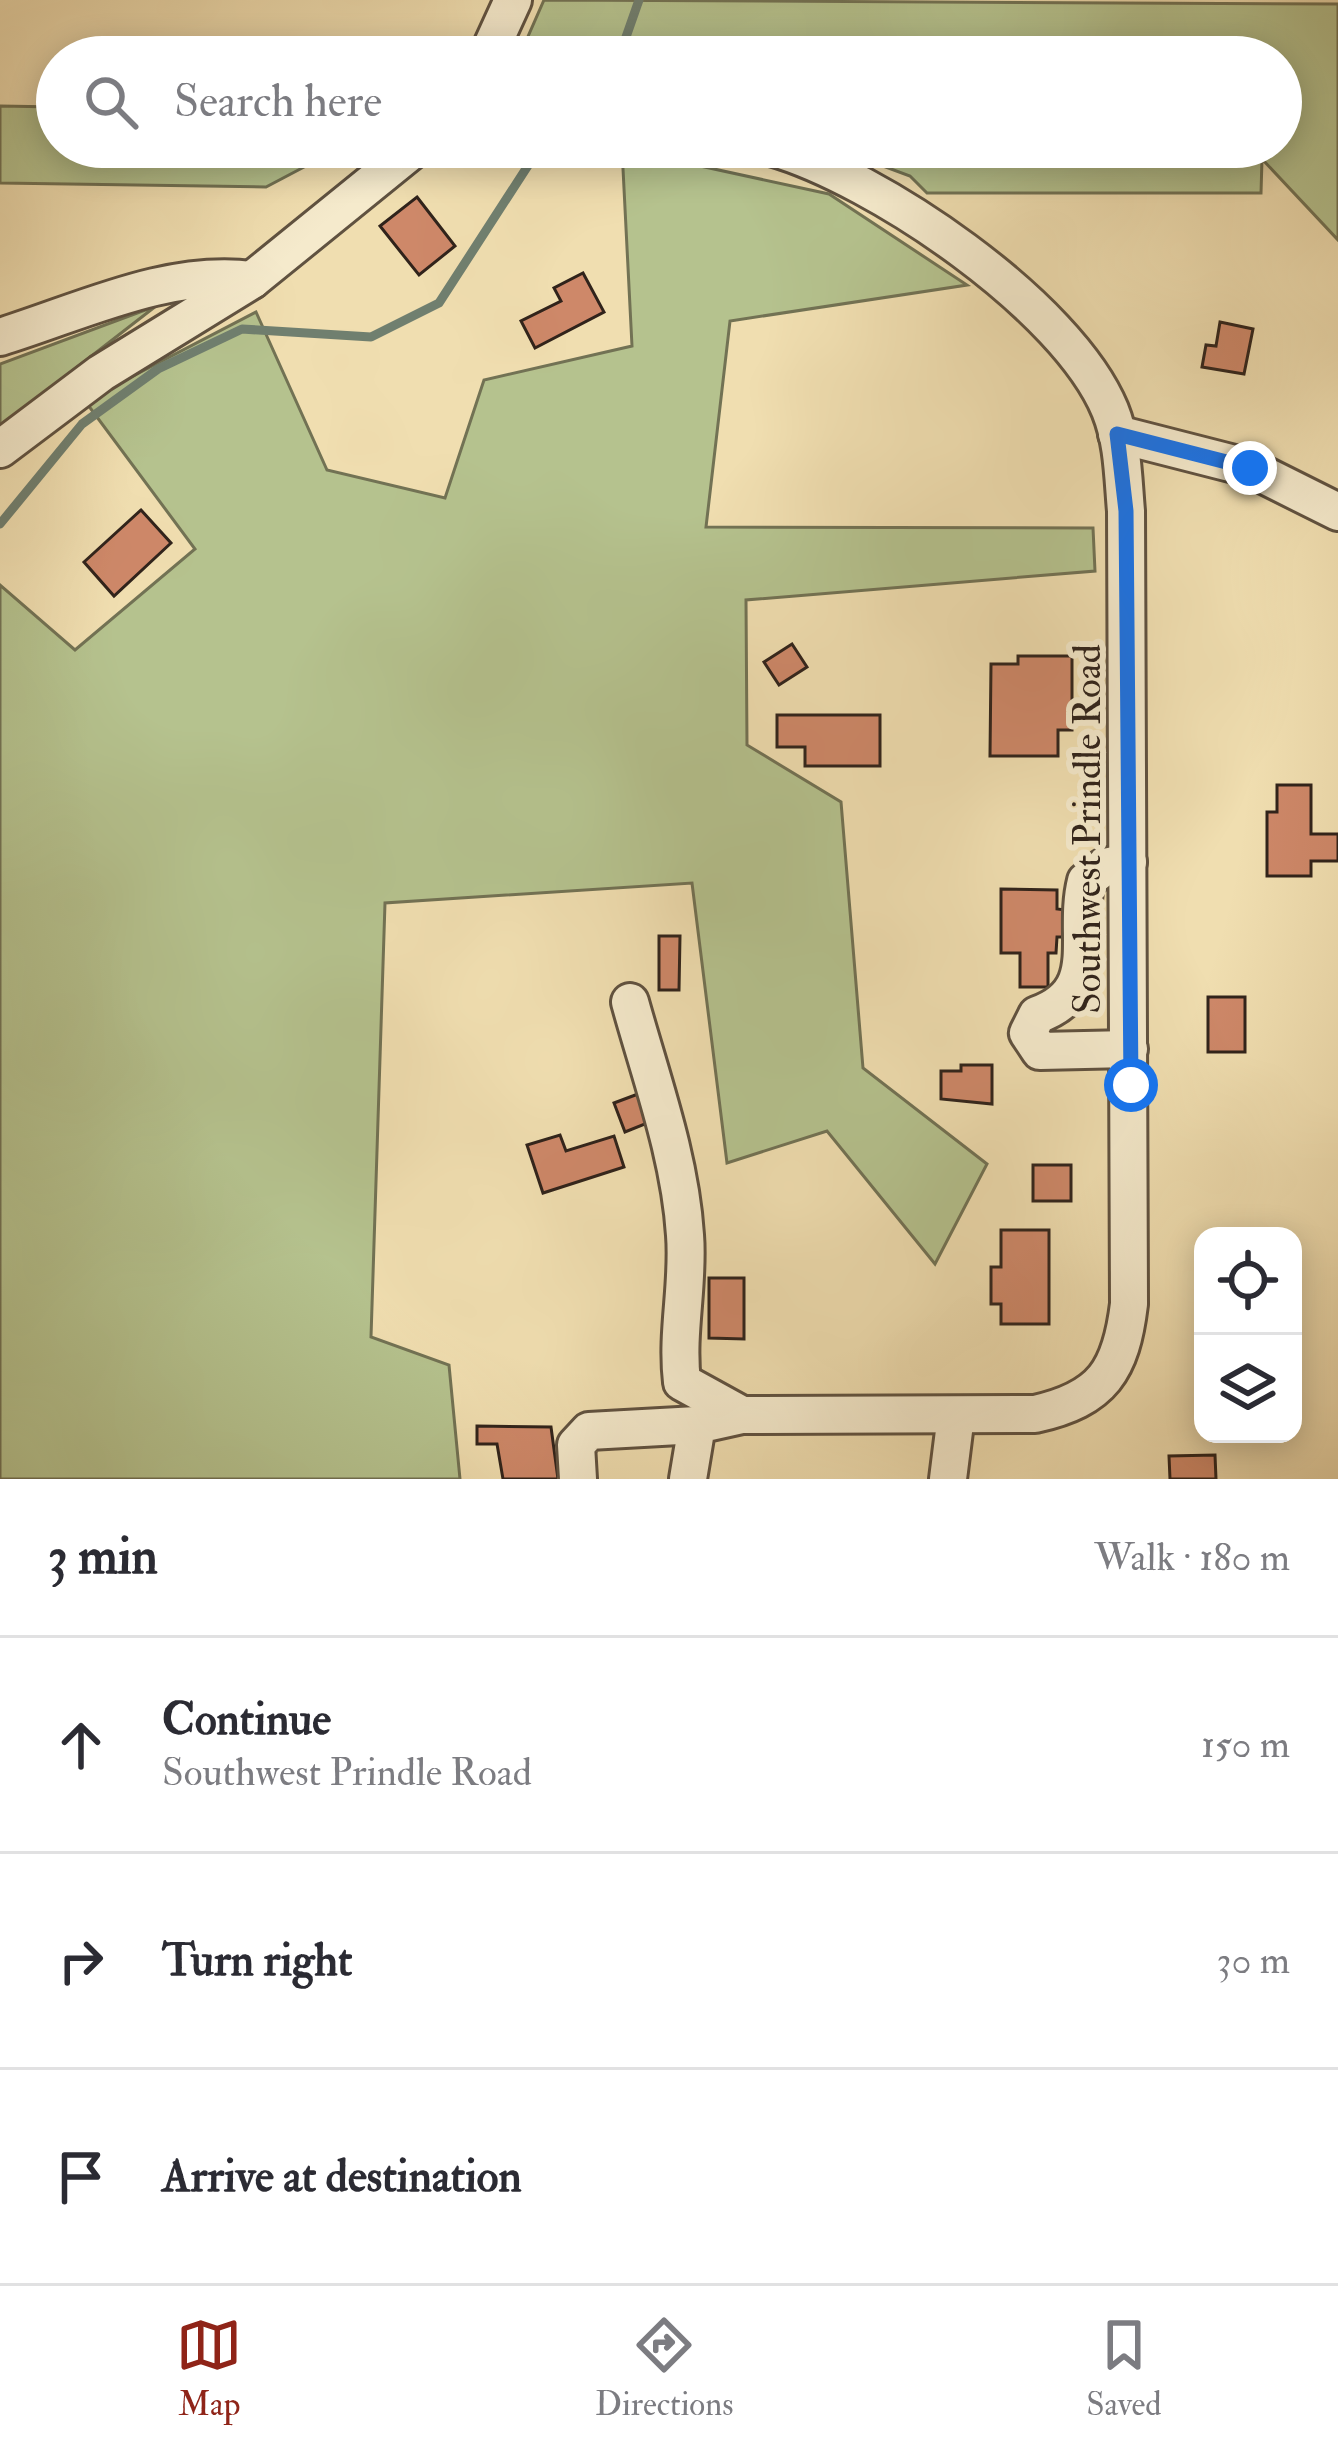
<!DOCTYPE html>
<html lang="en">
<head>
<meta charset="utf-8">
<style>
	:root { --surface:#fff; --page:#f2f2f3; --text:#2b2b33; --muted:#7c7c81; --line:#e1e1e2; --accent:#8f2418 }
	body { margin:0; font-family:"IM FELL Double Pica",serif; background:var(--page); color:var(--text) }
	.controls { position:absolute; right:36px; bottom:36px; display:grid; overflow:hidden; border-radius:24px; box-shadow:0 6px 30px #0003 }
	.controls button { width:108px; height:108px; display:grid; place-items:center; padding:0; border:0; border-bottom:3px solid var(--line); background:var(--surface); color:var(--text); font:60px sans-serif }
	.stop { position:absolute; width:36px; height:36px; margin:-27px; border:9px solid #1a73e8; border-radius:50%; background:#fff }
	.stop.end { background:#1a73e8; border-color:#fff; box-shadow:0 3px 12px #0008 }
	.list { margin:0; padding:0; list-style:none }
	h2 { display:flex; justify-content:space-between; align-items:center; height:156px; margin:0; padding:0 48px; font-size:51px }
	h2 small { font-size:39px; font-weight:400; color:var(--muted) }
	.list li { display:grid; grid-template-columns:78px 1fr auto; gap:36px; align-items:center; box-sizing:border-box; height:216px; padding:0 48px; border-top:3px solid var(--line) }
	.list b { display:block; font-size:45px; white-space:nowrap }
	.list p { margin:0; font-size:39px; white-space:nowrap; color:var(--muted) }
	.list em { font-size:39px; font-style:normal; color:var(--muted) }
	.icon { flex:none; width:66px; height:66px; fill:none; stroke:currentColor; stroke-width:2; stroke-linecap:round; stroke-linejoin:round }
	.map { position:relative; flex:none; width:1338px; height:1479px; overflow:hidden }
	.search { position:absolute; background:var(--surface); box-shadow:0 6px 30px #0003; left:36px; right:36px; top:36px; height:132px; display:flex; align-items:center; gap:30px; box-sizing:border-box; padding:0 42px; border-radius:66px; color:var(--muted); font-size:45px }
	.sheet { height:804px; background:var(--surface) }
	nav { display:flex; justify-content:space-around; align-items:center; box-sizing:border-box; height:168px; border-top:3px solid var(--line); background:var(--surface); font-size:33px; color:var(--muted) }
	nav a { display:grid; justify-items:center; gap:6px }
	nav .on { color:var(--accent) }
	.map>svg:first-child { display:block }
	.green { fill:#b5c28e; stroke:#727254; stroke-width:3 }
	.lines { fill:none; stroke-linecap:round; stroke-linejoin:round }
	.stream { stroke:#707f6f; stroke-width:9 }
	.building { fill:#ce8869; stroke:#30231b; stroke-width:3 }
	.minor-casing { stroke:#605240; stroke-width:42 }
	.minor { stroke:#f5eacc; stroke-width:36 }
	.route { stroke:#1a73e8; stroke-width:15 }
	.labels { text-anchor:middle; stroke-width:12; stroke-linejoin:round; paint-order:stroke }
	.street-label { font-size:39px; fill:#30231b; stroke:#f5eacc }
</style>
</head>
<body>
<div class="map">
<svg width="1338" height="1479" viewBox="0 0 1338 1479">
	<rect width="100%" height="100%" fill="#f0deb0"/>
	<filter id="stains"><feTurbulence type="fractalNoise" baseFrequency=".00167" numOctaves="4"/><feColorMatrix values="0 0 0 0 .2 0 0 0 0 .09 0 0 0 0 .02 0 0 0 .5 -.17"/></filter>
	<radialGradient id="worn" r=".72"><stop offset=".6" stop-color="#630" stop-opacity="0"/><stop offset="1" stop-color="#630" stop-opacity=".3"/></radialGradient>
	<g class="green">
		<polygon points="544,0 1338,4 1338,240 1262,159 1261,193 927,193 910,176 832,147 1281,147 1281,57 519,57"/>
		<polygon points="0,106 57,107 57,147 342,147 266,187 0,183"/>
		<polygon points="622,149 829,194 967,285 730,321 706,527 1093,528 1095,571 746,600 747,745 841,802 863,1068 987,1164 935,1264 827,1131 727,1163 692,883 385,903 371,1337 449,1365 460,1479 0,1479 0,585 75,650 195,549 85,401 256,312 327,470 445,498 484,380 632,346"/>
		<polygon points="156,306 0,427 0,364"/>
	</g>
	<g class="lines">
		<g class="stream">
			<polyline points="619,57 639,0"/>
			<polyline points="0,524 82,424 158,369 242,329 371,337 439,303 540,147"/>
		</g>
	</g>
	<g class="building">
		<polygon points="417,197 455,246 419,275 380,226"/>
		<polygon points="583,273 604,312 535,348 521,321 561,301 554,288"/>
		<polygon points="1220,322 1253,329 1244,374 1202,367 1206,345 1216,346"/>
		<polygon points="141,510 171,543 114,596 84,562"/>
		<polygon points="792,644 807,667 779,685 764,662"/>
		<polygon points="1018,656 1072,656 1072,730 1058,730 1058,756 990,756 991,664 1018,664"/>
		<polygon points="777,715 880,715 880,766 805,766 805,747 777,747"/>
		<polygon points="1277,785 1311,785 1311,834 1338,834 1338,861 1311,861 1311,876 1267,876 1267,812 1277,812"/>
		<polygon points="1001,889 1057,890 1057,909 1066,910 1066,937 1057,937 1056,953 1048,953 1048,987 1020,987 1020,953 1001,953"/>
		<polygon points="659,936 680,936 679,990 659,990"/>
		<rect x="1208" y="997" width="37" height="55"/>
		<polygon points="961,1065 992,1065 992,1104 941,1099 941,1071 961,1071"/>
		<polygon points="638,1094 650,1122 625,1132 614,1103"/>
		<polygon points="560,1135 566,1151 614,1136 624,1167 543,1193 527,1145"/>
		<rect x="1033" y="1165" width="38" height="36"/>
		<polygon points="1001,1230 1049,1230 1049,1324 1001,1324 1001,1304 991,1304 991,1267 1001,1267"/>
		<polygon points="709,1278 744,1278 744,1339 709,1338"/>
		<polygon points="477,1426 551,1427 558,1479 503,1479 497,1444 477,1444"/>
		<polygon points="1215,1455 1216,1479 1170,1479 1169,1456"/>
	</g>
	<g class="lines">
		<g class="minor-casing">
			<g id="minor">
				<polyline points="487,57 513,0"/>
				<path d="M0,337c81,-25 167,-68 252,-57"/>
				<polyline points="1117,434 1250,468 1338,512"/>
				<polyline points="0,449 101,373 252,280 416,147"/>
				<path d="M1128,862l-24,5 -18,14c-14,55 18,110 -49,134l-9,18 12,18 89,-2"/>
				<path d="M630,1002c21,76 50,154 55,233 4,49 -9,97 -3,147l60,33"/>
				<polyline points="578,1479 576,1445 589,1431 697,1425"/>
				<path d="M688,1479l9,-54 45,-10 293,-1c68,-15 86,-44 94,-110l-3,-793c-3,-34 -3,-69 -16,-101 -43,-104 -233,-233 -339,-263"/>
				<polyline points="948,1479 956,1415"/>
			</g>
		</g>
		<use href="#minor" class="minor"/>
	</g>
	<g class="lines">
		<polyline class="route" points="1131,1085 1126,511 1117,434 1250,468"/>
	</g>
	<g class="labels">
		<g class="street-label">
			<text transform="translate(1086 829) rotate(-90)" y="14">Southwest Prindle Road</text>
		</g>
	</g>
	<rect width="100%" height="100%" filter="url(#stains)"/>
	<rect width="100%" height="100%" fill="url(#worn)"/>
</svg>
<div class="controls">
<button><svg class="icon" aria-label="locate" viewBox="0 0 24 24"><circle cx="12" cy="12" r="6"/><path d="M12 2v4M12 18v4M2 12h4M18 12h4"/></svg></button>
<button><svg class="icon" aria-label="layers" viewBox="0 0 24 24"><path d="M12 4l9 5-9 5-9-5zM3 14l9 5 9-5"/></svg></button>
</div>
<div class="stop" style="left:1131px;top:1085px"></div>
<div class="stop end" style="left:1250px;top:468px"></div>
<div class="search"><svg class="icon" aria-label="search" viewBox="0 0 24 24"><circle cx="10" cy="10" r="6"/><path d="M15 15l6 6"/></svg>Search here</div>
</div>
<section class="sheet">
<h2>3 min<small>Walk · 180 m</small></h2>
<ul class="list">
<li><svg class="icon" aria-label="ahead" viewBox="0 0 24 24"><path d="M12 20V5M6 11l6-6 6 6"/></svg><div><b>Continue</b><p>Southwest Prindle Road</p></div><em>150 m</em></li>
<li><svg class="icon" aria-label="right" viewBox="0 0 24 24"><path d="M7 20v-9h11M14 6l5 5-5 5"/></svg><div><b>Turn right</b></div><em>30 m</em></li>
<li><svg class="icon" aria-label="arrive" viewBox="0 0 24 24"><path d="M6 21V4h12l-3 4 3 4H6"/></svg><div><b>Arrive at destination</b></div></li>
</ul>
</section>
<nav>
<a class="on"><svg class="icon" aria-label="map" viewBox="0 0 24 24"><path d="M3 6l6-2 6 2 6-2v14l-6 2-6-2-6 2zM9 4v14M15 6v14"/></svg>Map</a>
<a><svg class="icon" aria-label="directions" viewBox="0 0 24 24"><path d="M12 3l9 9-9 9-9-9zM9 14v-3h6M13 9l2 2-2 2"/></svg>Directions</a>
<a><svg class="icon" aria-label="saved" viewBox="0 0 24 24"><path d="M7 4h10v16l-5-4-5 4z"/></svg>Saved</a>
</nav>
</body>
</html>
